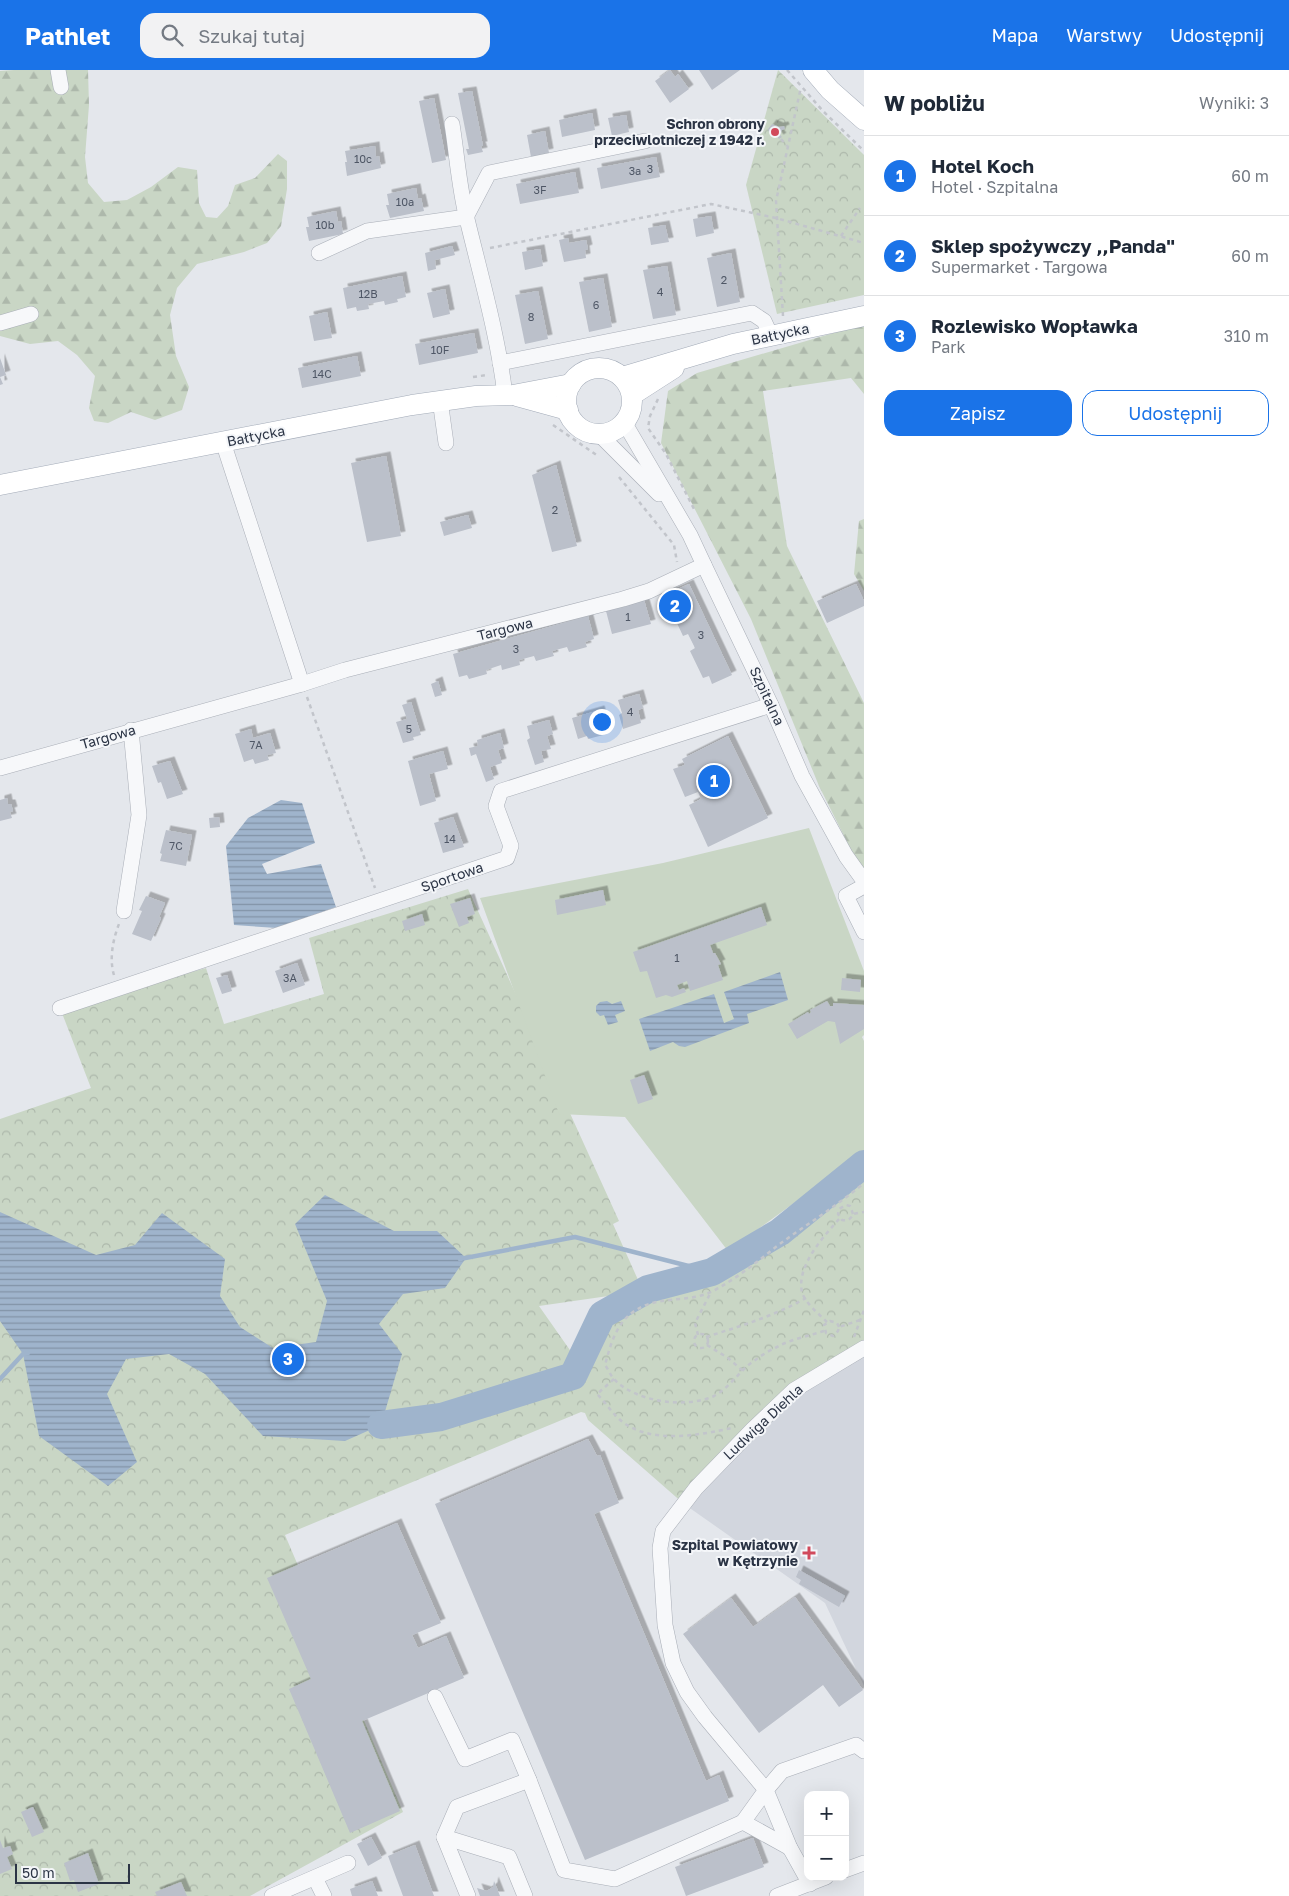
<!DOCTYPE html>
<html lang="pl">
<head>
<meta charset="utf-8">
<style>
	:root { --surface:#fff; --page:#f2f2f3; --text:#1f2937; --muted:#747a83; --line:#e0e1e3; --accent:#1a73e8 }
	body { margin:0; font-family:"Golos Text",sans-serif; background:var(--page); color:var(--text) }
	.controls { position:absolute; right:15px; bottom:15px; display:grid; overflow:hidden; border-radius:10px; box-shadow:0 5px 20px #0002 }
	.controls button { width:45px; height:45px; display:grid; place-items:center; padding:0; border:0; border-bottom:1px solid var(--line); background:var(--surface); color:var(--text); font:25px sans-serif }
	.scale { position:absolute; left:15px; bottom:12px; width:115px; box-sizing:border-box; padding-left:5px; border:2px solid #2b3445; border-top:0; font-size:14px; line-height:18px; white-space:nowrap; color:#2b3445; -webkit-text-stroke:4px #f4f6f9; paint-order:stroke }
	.you { position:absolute; left:601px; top:651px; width:18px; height:18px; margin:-12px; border:4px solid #fff; border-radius:50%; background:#1a73e8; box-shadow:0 0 0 8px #1a73e833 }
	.badge { display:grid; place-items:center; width:32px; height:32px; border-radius:50%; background:var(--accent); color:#fff; font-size:16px; font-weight:700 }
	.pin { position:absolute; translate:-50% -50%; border:2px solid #fff; box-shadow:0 1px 5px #0006 }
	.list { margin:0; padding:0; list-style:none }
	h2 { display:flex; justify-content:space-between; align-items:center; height:65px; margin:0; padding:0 20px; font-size:21px }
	h2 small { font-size:16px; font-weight:400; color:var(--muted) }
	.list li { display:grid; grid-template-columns:32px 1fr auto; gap:15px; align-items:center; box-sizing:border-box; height:80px; padding:0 20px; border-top:1px solid var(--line) }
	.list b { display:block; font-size:19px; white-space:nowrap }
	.list p { margin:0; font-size:16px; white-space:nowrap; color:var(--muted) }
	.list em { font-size:16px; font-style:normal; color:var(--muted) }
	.actions { display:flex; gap:10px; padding:15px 20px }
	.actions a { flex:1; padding:11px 0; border:1px solid var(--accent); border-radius:15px; text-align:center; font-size:18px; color:var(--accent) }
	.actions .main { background:var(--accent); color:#fff }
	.icon { flex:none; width:28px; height:28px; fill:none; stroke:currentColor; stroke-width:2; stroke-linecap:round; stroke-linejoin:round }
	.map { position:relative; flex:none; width:864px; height:1826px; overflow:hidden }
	header { display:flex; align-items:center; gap:30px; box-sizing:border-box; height:70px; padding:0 25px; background:var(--accent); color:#fff }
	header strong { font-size:24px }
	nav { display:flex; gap:28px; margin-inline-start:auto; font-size:18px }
	.search { width:350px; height:45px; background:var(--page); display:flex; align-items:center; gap:12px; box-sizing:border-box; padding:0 18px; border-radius:15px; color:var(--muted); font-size:19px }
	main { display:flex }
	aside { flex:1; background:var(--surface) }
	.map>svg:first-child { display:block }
	.built { fill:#d2d6de }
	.forest { fill:url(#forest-firs) }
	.park { fill:url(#park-crowns) }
	.pitch { fill:#c9d6c5 }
	.water { fill:url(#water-rules) }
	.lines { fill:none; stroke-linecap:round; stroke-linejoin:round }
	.stream { stroke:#9fb4cc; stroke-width:4.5 }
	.river { stroke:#9fb4cc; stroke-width:28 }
	.building { fill:#bbc0ca; filter:url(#shadow) }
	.minor-casing { stroke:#a9aeb7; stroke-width:16 }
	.major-casing { stroke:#a3abb8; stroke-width:21 }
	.path { stroke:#c2c5cb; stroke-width:2.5; stroke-dasharray:4 4; stroke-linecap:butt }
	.minor { stroke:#f7f8fa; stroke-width:15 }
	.major { stroke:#fff; stroke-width:20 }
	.poi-dot { fill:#d1495b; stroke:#f4f6f9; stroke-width:2 }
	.labels { text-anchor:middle; stroke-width:4; stroke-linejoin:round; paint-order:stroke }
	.number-label { font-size:11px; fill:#4f5766 }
	.poi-label { font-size:14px; font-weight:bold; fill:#2b3445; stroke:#f4f6f9; text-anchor:end }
	.street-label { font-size:14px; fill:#2b3445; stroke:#f4f6f9 }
</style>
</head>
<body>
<header>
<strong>Pathlet</strong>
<div class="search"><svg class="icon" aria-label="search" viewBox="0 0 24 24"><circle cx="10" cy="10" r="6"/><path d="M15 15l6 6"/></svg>Szukaj tutaj</div>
<nav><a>Mapa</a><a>Warstwy</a><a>Udostępnij</a></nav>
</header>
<main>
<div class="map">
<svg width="864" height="1826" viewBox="0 0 864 1826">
	<defs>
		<pattern id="forest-firs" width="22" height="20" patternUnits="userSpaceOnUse" patternTransform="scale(1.25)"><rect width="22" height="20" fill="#c9d6c5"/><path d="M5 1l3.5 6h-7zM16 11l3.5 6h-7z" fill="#adb8ab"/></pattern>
		<pattern id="park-crowns" width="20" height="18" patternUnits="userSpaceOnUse" patternTransform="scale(1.25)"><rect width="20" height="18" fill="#c9d6c5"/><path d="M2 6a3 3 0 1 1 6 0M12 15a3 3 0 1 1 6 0" fill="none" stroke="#adb8ab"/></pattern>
		<pattern id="water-rules" width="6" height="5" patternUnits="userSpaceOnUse" patternTransform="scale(1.25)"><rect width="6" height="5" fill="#9fb4cc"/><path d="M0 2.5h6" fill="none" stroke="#8293a7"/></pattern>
		<filter id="shadow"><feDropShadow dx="4.5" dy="-4.5" stdDeviation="0" flood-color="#0004"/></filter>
	</defs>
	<rect width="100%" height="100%" fill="#e4e7ec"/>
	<polygon class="built" points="864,1276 864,1616 825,1533 684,1434 787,1329"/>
	<g class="forest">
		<polygon points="14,0 88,0 89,35 85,87 88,113 104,132 127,130 151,117 178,97 197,100 199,133 206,147 217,148 228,136 235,115 255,108 278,84 287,91 287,119 281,156 267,173 244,182 197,194 177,218 170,245 176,286 189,317 182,340 155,350 131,342 108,353 94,351 89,338 95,306 77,285 58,271 30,274 0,266 0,1"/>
		<polygon points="864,256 864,324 851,308 763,321 787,476 864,633 864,806 819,716 751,549 661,373 668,321 697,303 847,259"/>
		<polygon points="864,449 864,521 854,504 859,451"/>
	</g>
	<g class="park">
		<polygon points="778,0 864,85 864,225 777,244 746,115"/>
		<polygon points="468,819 619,1151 613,1154 643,1221 539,1236 579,1293 602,1245 648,1219 712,1202 780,1162 864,1094 864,1276 816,1303 684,1434 588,1350 585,1343 581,1342 285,1465 403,1742 250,1826 0,1826 0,1049 91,1018 60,938 206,898 224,954 324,924 309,868"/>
	</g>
	<polygon class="pitch" points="809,758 864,901 864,965 862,967 864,971 864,1082 728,1181 625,1047 559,1044 480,828 663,793"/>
	<g class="water">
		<polygon points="281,730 302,733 315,773 262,794 267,804 321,794 336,837 277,858 234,855 226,776 248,748"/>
		<polygon points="780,902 788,930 747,944 749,953 685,977 679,976 673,972 650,981 639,949 714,924 724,953 734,949 724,922"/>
		<polygon points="607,931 612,934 621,931 625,941 615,945 618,952 608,955 604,945 600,946 596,942 596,936 600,932"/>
		<polygon points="325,1125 394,1161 437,1161 466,1188 445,1218 403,1224 379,1254 402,1284 381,1355 345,1371 263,1366 205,1304 169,1284 126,1289 107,1324 137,1392 108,1416 39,1366 23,1284 0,1251 0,1142 96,1185 135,1175 162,1143 225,1189 220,1226 240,1257 273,1278 316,1272 327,1231 295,1154"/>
	</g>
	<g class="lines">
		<g class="stream">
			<polyline points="460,1189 575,1167 712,1202"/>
			<polyline points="0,1309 23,1284 28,1283"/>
		</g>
		<polyline class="river" points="381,1355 441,1347 573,1306 602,1245 648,1219 712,1202 780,1162 864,1094"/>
	</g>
	<g class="building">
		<polygon points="670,0 675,7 678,4 689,19 670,33 655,11"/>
		<polygon points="699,0 740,0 712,20"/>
		<polygon points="472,21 483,76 481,76 483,82 468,85 466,79 469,79 458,23"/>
		<polygon points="434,28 446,90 432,93 419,31"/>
		<polygon points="592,43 595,60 562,67 559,50"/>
		<polygon points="626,45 629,62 612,66 608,48"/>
		<polygon points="772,54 779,57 784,56 785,59 782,60 780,65 782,67 779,69 776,65 773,66 769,62 768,59"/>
		<polygon points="545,61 549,83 531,87 527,65"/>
		<polygon points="375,76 376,87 379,86 381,98 347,106 345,92 347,92 345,81"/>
		<polygon points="656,87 660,107 601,119 597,98"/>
		<polygon points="575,102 579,123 520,134 516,114"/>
		<polygon points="416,118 418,129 421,128 424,141 390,148 386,135 389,135 387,124"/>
		<polygon points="336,141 338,152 341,151 343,164 309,171 306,157 309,157 307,147"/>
		<polygon points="711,146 714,163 696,167 693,149"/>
		<polygon points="665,155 669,172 651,175 648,158"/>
		<polygon points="568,168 569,173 586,170 588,179 585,180 586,188 564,192 559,170"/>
		<polygon points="452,176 455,185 435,190 436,199 428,201 425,183"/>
		<polygon points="540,179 543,196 525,200 522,182"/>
		<polygon points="731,183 740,232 717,237 707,188"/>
		<polygon points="667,196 676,245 653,249 643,200"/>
		<polygon points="402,206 406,227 397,229 398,232 385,235 384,231 368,234 369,239 357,241 356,237 347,239 343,218"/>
		<polygon points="603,208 612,257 589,262 579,212"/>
		<polygon points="445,219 450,244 433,248 427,223"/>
		<polygon points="538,221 548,269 525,274 515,225"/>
		<polygon points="327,242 332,268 314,271 309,246"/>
		<polygon points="474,263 478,283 419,295 415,274"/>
		<polygon points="357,286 361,306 302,318 298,298"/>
		<polygon points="0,288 6,305 0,307 3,314 0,315"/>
		<polygon points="386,386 401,466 367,472 351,393"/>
		<polygon points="556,395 577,476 552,482 532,405"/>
		<polygon points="468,445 472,458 444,466 440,452"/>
		<polygon points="689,514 732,605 712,614 709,606 703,608 690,581 695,578 688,564 683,566 670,538 675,536 669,523"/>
		<polygon points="856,514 864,531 864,536 827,553 817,531"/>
		<polygon points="644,530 651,554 612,564 606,541"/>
		<polygon points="588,546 594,569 585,572 587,577 569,582 567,577 552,581 554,586 536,591 534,586 519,590 520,595 502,600 501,595 486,600 487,604 469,609 467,605 459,607 453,584"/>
		<polygon points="438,611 442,625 435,627 431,614"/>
		<polygon points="639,624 643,638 638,640 641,653 623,659 619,645 622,643 618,630"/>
		<polygon points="411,632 421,665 413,667 414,670 403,673 396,652 407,649 402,635"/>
		<polygon points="600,640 607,664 588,669 587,666 578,669 572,648"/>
		<polygon points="549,650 553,664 547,666 551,679 541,681 544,692 535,695 527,670 530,668 527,656"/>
		<polygon points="251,659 253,668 270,663 276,683 267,685 269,690 255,694 253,689 244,692 235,664"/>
		<polygon points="500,663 504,678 498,680 502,693 490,697 494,709 486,712 476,684 471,686 469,678 478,676 477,670"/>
		<polygon points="728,666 768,748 708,777 689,735 701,729 698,722 685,727 673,699 685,695 682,689"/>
		<polygon points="443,681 448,699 429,704 436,731 420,736 408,691"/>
		<polygon points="170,691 183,724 167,729 161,712 158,713 152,696"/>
		<polygon points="7,728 8,734 11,734 13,741 10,742 12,748 0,751 0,730"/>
		<polygon points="219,747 220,757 210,758 209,748"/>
		<polygon points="453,747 464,777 443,783 434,753"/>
		<polygon points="166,760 192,765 186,796 160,791 162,784 160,783"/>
		<polygon points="603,820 606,835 557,845 555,830"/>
		<polygon points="146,826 165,833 159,847 161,848 151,871 132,864 142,841 139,840"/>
		<polygon points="470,828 475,844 467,847 469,853 459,857 450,834"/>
		<polygon points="761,837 767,855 710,875 713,883 715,883 721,894 718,895 723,910 690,921 687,911 677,915 679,920 684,918 686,922 672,927 666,925 656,928 647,901 640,902 633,882"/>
		<polygon points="422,844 425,855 405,861 402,851"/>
		<polygon points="297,893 305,915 283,923 275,901"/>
		<polygon points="227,905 232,921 222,924 216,908"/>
		<polygon points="842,908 861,910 860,922 841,920"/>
		<polygon points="827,931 830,936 833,936 833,933 864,935 864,959 840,974 835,952 828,951 797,969 788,954 808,942 809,944 811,942 810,940"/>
		<polygon points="644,1005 653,1029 638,1034 630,1010"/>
		<polygon points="588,1369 597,1386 600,1385 619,1433 594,1444 706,1711 719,1705 729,1731 585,1790 435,1434"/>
		<polygon points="397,1453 441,1553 412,1565 418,1578 446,1566 464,1608 362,1651 400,1741 350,1763 289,1619 311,1609 267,1508"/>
		<polygon points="799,1500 845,1526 839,1537 799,1514 801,1510 796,1507"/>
		<polygon points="795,1527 863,1620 839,1637 823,1615 759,1663 683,1564 731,1528 753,1557"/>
		<polygon points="33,1737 44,1762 32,1767 21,1742"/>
		<polygon points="371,1767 382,1788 368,1796 357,1774"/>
		<polygon points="753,1768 764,1797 686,1826 675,1797"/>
		<polygon points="0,1770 3,1778 10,1776 13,1784 7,1787 12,1799 0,1804"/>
		<polygon points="415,1775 434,1826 403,1826 388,1786"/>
		<polygon points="88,1783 99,1814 78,1822 74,1810 70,1811 64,1793"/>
		<polygon points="372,1811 378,1826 352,1826 350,1819"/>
		<polygon points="494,1811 500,1826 480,1826 477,1818 487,1821 493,1817"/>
		<polygon points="181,1812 187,1826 157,1826 155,1822"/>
	</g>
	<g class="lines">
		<g class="minor-casing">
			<g id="minor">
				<polyline points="58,0 61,17"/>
				<path d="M452,54c5,31 7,64 15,95 14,58 31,117 38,176"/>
				<polyline points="319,183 367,161 466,147 489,103 645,71"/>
				<polyline points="0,253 31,244"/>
				<polyline points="500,293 752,243 764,251 771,266"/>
				<polyline points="440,330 446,373"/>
				<polyline points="624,352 690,465 704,495 771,635 802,706 846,786 864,811"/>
				<polyline points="598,363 659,424"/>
				<polyline points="223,372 302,614 345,600 623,529 649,521 704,495"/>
				<polyline points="0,698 302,614"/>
				<polyline points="864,816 846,826 864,862"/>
				<polyline points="124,841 139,745 131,660"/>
				<polyline points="60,938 507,788 511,776 496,736 501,721 771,635"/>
				<polyline points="435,1627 465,1689 512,1670 529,1710"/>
				<polyline points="444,1767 509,1787 525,1826"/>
				<polyline points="790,1778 743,1752 766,1720 705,1647 687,1622 673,1593 665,1555 660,1478 663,1461 696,1418 752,1360 794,1320 864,1278"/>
				<polyline points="845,1800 864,1793"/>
				<polyline points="315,1808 324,1826"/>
				<polyline points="810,1814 790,1778 766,1720 782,1701 856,1675 864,1681"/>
				<polyline points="272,1826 348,1793"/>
				<polyline points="468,1826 444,1767 457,1737 529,1710 564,1800 615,1809 743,1752"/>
				<polyline points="777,1826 826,1807"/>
			</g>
		</g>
		<g class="major-casing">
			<g id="major">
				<polyline points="813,0 830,20 864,50"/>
				<circle cx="599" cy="331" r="33"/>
				<polyline points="622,307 733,274 864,246"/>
				<polyline points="632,325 674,298"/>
				<polyline points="517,326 568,340"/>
				<polyline points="0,415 412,335 476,326 513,325 571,314"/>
			</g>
		</g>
		<g class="path">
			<polyline points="787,0 823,41 864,81"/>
			<polyline points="781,69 787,76"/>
			<polyline points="841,166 860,138"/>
			<polyline points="490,178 711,134 776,148 864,173"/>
			<polyline points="783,246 776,131 801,17"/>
			<polyline points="473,307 487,305"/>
			<polyline points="658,329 650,346 648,358 666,384 695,441"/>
			<polyline points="553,355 598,386"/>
			<polyline points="619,407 674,475 677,492"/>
			<polyline points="307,627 375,818"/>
			<path d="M114,905c-5,-16 -1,-36 5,-51"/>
			<path d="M853,1144l-3,-8 -4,-1 -7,4 -1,5 4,6c6,1 9,-1 11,-6l11,-2"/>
			<path d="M827,1252c-8,-8 -22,-19 -25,-30 -6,-26 22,-56 38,-74"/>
			<polyline points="839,1257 837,1253 830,1251 824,1255 826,1263 833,1266 838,1261 839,1257 860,1250"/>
			<path d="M824,1261c-15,5 -33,8 -47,16 -9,4 -18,10 -26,16 -13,10 -22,25 -37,33 -28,13 -80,6 -101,-18 -3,-4 -5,-9 -8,-13 5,-19 11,-41 28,-53 25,-18 55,-8 80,-21 25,-13 46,-31 68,-48 28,-20 57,-38 83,-60"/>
			<circle cx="701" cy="1271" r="7"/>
			<polyline points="698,1265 695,1253 711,1222"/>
			<path d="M706,1267c35,-11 68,-21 100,-39"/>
			<polyline points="854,1267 864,1240"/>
			<polyline points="707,1275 728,1288 743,1301"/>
			<path d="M614,1309l-17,15c9,9 17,22 27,29 29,21 76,12 108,5"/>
		</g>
		<use href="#minor" class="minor"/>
		<use href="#major" class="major"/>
	</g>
	<g class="poi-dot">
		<circle cx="775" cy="62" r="5"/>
		<path d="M806.5 1475.5h5v5h5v5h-5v5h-5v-5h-5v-5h5z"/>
	</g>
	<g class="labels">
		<g class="number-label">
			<text x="363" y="93">10c</text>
			<text x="650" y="103">3</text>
			<text x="635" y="105">3a</text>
			<text x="540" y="124">3F</text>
			<text x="405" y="136">10a</text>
			<text x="325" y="159">10b</text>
			<text x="724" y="214">2</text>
			<text x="660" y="226">4</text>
			<text x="368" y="228">12B</text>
			<text x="596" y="239">6</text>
			<text x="531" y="251">8</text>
			<text x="440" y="284">10F</text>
			<text x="322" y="308">14C</text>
			<text x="555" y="444">2</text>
			<text x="628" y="551">1</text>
			<text x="701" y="569">3</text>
			<text x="516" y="583">3</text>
			<text x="630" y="646">4</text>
			<text x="409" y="663">5</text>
			<text x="256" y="679">7A</text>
			<text x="450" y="773">14</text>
			<text x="176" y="780">7C</text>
			<text x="677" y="892">1</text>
			<text x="290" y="912">3A</text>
		</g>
		<g class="poi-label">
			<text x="765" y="59">Schron obrony<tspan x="765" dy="16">przeciwlotniczej z 1942 r.</tspan></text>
			<text x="798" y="1480">Szpital Powiatowy<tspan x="798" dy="16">w Kętrzynie</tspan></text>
		</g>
		<g class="street-label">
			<text transform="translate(780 264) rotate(-12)" y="5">Bałtycka</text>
			<text transform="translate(256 366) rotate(-11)" y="5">Bałtycka</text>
			<text transform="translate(505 559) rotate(-14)" y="5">Targowa</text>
			<text transform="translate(767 626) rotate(65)" y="5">Szpitalna</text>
			<text transform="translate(108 667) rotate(-16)" y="5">Targowa</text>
			<text transform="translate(452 807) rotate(-19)" y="5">Sportowa</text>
			<text transform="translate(763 1352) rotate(-43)" y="5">Ludwiga Diehla</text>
		</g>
	</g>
</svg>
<div class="controls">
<button>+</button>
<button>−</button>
</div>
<div class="scale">50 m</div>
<div class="you"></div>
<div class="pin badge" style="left:714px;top:711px">1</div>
<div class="pin badge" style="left:675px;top:536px">2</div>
<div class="pin badge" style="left:288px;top:1289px">3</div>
</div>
<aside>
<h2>W pobliżu<small>Wyniki: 3</small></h2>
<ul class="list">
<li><span class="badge">1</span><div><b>Hotel Koch</b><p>Hotel · Szpitalna</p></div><em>60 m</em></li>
<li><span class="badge">2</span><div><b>Sklep spożywczy ,,Panda&quot;</b><p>Supermarket · Targowa</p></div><em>60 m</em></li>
<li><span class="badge">3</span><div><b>Rozlewisko Wopławka</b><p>Park</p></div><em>310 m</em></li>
</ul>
<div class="actions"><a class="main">Zapisz</a><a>Udostępnij</a></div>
</aside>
</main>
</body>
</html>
